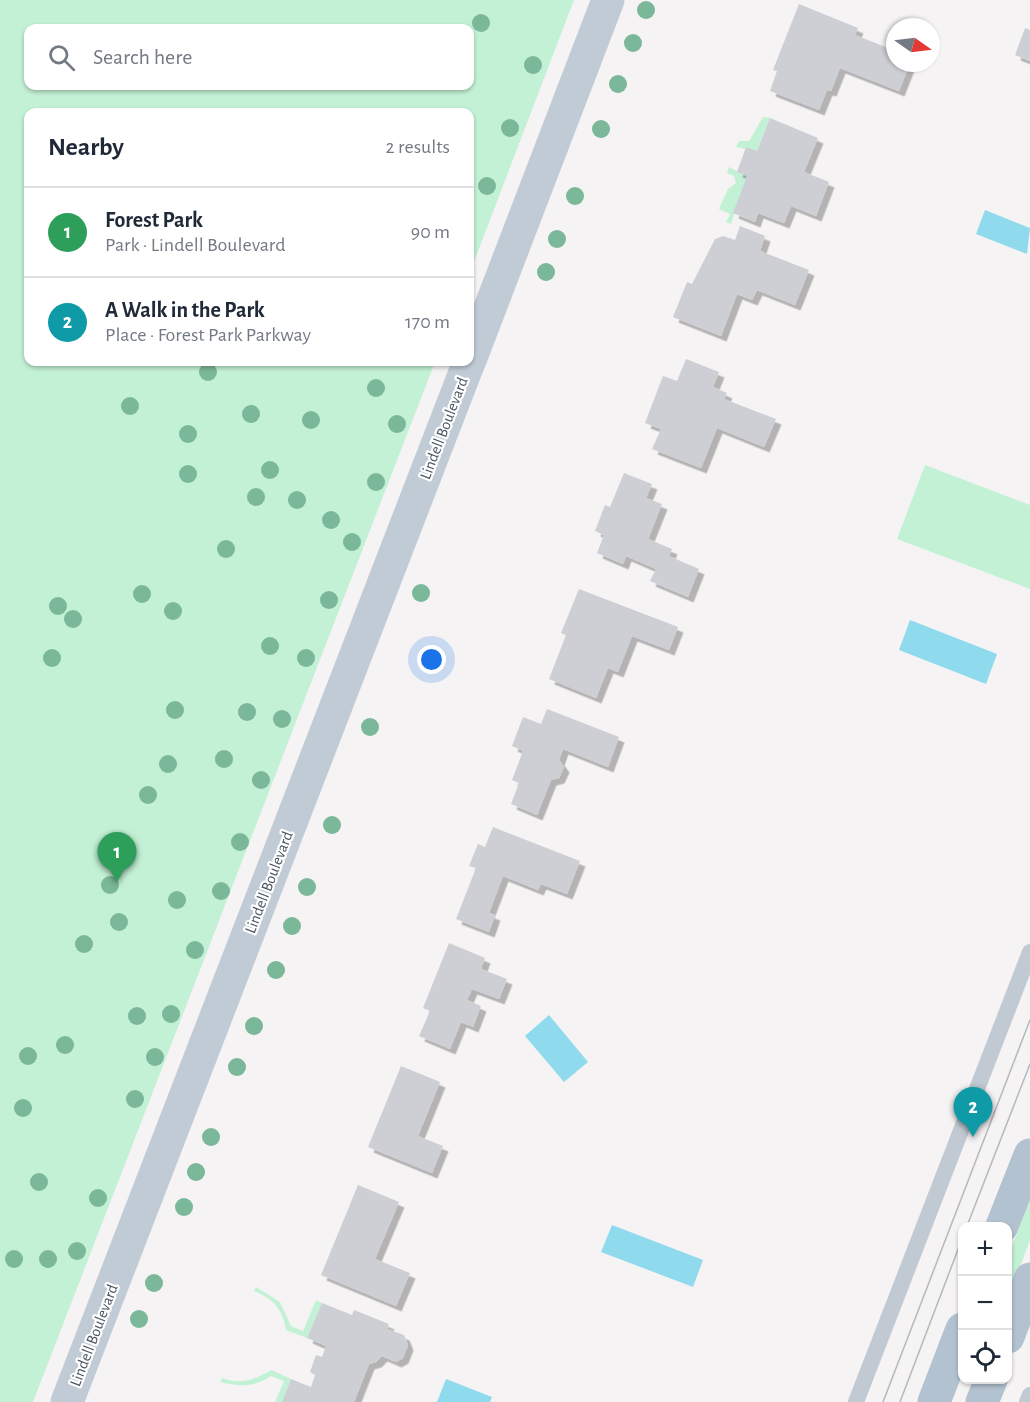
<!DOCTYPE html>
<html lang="en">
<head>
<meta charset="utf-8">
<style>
	:root { --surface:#fff; --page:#f2f2f3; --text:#1f2937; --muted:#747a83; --line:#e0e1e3; --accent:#1a73e8 }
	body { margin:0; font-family:"Alegreya Sans",sans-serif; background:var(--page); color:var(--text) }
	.controls { position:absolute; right:18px; bottom:18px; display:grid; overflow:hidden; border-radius:12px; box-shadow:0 2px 4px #0004 }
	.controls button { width:54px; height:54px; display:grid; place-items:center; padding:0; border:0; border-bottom:2px solid var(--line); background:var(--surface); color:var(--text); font:30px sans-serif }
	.compass { position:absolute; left:886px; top:18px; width:54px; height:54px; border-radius:50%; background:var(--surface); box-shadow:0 2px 4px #0004; rotate:104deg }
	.you { position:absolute; left:432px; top:660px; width:21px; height:21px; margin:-15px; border:4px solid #fff; border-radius:50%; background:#1a73e8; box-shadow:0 0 0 9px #1a73e833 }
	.badge { display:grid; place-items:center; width:39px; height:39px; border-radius:50%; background:var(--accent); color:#fff; font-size:20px; font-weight:700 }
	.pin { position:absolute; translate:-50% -50px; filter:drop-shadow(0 2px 3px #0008) }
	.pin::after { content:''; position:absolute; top:32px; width:21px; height:18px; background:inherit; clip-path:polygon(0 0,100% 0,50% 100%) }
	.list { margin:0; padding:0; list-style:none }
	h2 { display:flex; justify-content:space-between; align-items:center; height:78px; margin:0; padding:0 24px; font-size:26px }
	h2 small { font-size:20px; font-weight:400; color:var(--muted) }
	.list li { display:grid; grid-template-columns:39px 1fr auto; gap:18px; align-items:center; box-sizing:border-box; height:90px; padding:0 24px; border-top:2px solid var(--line) }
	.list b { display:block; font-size:22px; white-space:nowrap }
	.list p { margin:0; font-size:20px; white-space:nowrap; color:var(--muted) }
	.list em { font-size:20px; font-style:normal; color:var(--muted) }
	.icon { flex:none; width:33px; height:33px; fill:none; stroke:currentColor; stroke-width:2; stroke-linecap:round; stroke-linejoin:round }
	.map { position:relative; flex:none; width:1030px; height:1402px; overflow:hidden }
	.search { position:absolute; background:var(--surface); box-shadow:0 2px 4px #0004; left:24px; top:24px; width:450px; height:66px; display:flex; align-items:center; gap:15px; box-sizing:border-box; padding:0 21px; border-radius:12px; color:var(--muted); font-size:22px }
	.panel { position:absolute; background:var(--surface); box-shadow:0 2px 4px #0004; left:24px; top:108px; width:450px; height:258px; border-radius:12px }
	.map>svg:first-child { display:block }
	.green { fill:#c3f1d5; fill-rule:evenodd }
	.water { fill:#90daee }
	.building { fill:#cdcfd5; filter:url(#shadow) }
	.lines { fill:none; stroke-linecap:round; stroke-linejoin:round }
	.lane { stroke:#c1cad2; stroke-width:16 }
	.secondary { stroke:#c1cbd6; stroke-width:33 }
	.primary { stroke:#b3c2d1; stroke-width:33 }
	.tram { stroke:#b5b8bd; stroke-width:1.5 }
	.tree { fill:#7bb799 }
	.labels { text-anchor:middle; stroke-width:4.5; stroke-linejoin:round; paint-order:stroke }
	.street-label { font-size:16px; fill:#4a5661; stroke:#fff }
</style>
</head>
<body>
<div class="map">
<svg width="1030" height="1402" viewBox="0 0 1030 1402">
	<defs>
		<filter id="shadow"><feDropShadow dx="5.5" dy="5.5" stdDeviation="0" flood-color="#0004"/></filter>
	</defs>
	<rect width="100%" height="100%" fill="#f5f3f3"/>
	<g class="green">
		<path d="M0,0h574l-104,272v-160h-442v250h407l-402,1040h-33zM470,28v58h-442v-58z"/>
		<polygon points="763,117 770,118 757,151 736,147 739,141 749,141"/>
		<polygon points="729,167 747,176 731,224 726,222 730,214 719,209 728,189 736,183 734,176 727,173"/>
		<polygon points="925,465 1030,505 1030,589 897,539"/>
		<polygon points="1030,1200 1030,1240 1008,1299 1008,1257"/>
		<path d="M256,1287l24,15 11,24 12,5 13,-31 6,3 -15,35 -21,-8c-3,-20 -12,-31 -32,-39z"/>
		<path d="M271,1370l20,9 -9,23h-7l9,-21 -13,-5c-16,11 -32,11 -51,6l2,-4c18,7 33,2 49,-8z"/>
	</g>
	<g class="water">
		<polygon points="985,210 1030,228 1027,254 976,234"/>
		<polygon points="910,620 997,654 986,684 899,650"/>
		<polygon points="549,1015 588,1062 564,1082 525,1036"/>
		<polygon points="612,1225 703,1260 693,1287 601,1252"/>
		<polygon points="446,1379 492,1397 490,1402 437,1402"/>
	</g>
	<g class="building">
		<polygon points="799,4 858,28 855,35 888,48 887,52 895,56 895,63 910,63 899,91 840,68 831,91 827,90 819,110 770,91 777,71 773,70"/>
		<polygon points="1025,28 1030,30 1030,61 1015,55"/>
		<polygon points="770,118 818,138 804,172 829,182 816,216 791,206 784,223 758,213 755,222 733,213 747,176 737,172 746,147 757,151"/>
		<polygon points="740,226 765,236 760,251 809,270 795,305 757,290 752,300 737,294 721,336 673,317 687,282 692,284 715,239 723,236 735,240"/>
		<polygon points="686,359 719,372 713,387 727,393 724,399 776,419 764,447 717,428 701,468 652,449 661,429 645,423 663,376 677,381"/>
		<polygon points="624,473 652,484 646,498 662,504 648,539 672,549 669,556 699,569 688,597 650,581 656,569 626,556 623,564 597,553 604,535 595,531 605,505 610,507"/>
		<polygon points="579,589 678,627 669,650 632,636 618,672 608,668 596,698 549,679 566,635 561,633"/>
		<polygon points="547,709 619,737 608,767 563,749 559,760 564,767 559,778 551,780 537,815 511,804 519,783 512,780 523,751 512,746 523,717 541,724"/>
		<polygon points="493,827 580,861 567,894 541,884 538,890 503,876 489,913 495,915 489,932 456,919 476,868 469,866 478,844 485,847"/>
		<polygon points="449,943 485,958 481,969 507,979 499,999 472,989 467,1000 481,1006 473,1027 461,1022 450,1049 419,1036 430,1011 423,1008"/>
		<polygon points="401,1066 440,1082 418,1136 443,1146 432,1173 368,1147"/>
		<polygon points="358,1185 399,1202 375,1259 410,1273 396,1306 321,1275"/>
		<polygon points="322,1303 352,1315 354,1310 389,1324 387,1329 404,1335 408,1345 403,1358 396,1362 382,1356 376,1362 369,1364 354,1402 282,1402 291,1379 311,1387 315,1375 310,1372 316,1355 322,1357 326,1346 307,1338"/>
	</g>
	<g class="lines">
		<g class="lane">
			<polyline points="856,1402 1030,952"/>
			<polyline points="1027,1402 1030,1395"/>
		</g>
		<g class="secondary">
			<polyline points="470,360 608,0"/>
			<polyline points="67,1402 469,362"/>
		</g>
		<g class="primary">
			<polyline points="1002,1226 1030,1155"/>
			<polyline points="1008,1337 1030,1279"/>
			<polyline points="934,1402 962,1329"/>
			<polyline points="982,1402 991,1380"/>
		</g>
		<g class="tram">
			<polyline points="967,1226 1030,1064"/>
			<polyline points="883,1402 1030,1020"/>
			<polyline points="900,1402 962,1239"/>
		</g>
	</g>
	<g class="tree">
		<circle cx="646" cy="10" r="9"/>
		<circle cx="481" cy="23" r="9"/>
		<circle cx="633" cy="43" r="9"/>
		<circle cx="533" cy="65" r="9"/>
		<circle cx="618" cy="84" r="9"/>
		<circle cx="510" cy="128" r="9"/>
		<circle cx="601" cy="129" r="9"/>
		<circle cx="487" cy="186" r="9"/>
		<circle cx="575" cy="196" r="9"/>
		<circle cx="557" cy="239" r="9"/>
		<circle cx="546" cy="272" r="9"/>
		<circle cx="208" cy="372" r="9"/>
		<circle cx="376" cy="388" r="9"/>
		<circle cx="130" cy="406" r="9"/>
		<circle cx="251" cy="414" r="9"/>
		<circle cx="311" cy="420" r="9"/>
		<circle cx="397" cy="424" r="9"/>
		<circle cx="188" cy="434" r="9"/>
		<circle cx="270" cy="470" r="9"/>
		<circle cx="188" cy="474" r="9"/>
		<circle cx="376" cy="482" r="9"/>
		<circle cx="256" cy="497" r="9"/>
		<circle cx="297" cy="500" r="9"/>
		<circle cx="331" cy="520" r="9"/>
		<circle cx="352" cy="542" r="9"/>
		<circle cx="226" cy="549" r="9"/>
		<circle cx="421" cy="593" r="9"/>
		<circle cx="142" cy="594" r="9"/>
		<circle cx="329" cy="600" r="9"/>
		<circle cx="58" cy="606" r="9"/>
		<circle cx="173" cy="611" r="9"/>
		<circle cx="73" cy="619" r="9"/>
		<circle cx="270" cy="646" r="9"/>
		<circle cx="52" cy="658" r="9"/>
		<circle cx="306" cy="658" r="9"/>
		<circle cx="175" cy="710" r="9"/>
		<circle cx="247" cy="712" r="9"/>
		<circle cx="282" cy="719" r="9"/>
		<circle cx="370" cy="727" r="9"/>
		<circle cx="224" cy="759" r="9"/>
		<circle cx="168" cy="764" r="9"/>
		<circle cx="261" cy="780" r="9"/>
		<circle cx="148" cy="795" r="9"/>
		<circle cx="332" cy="825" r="9"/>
		<circle cx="240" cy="842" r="9"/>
		<circle cx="110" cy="885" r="9"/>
		<circle cx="307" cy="887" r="9"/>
		<circle cx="221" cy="891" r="9"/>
		<circle cx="177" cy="900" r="9"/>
		<circle cx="119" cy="922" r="9"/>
		<circle cx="292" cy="926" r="9"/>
		<circle cx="84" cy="944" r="9"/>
		<circle cx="195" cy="950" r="9"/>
		<circle cx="276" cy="970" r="9"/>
		<circle cx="171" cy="1014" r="9"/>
		<circle cx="137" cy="1016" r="9"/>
		<circle cx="254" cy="1026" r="9"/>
		<circle cx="65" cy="1045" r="9"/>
		<circle cx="28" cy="1056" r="9"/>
		<circle cx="155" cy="1057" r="9"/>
		<circle cx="237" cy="1067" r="9"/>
		<circle cx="135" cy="1099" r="9"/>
		<circle cx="23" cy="1108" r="9"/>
		<circle cx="211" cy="1137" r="9"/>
		<circle cx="196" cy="1172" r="9"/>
		<circle cx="39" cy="1182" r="9"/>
		<circle cx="98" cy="1198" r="9"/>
		<circle cx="184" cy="1207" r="9"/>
		<circle cx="77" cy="1251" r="9"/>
		<circle cx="14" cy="1259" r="9"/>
		<circle cx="48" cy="1259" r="9"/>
		<circle cx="154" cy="1283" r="9"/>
		<circle cx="139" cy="1319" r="9"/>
	</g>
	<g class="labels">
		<g class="street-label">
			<text transform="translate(443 428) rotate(-69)" y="6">Lindell Boulevard</text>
			<text transform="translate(268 882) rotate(-69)" y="6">Lindell Boulevard</text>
			<text transform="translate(93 1335) rotate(-69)" y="6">Lindell Boulevard</text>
		</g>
	</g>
</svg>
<div class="controls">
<button>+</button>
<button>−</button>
<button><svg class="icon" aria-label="locate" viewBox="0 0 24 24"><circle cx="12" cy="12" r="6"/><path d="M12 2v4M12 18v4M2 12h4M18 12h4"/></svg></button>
</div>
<svg class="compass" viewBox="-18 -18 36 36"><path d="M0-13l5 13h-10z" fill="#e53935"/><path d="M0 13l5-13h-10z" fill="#747a83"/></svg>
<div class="you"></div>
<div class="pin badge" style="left:117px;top:882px;background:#2e9e5b">1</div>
<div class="pin badge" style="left:973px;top:1137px;background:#0f9aa8">2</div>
<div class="search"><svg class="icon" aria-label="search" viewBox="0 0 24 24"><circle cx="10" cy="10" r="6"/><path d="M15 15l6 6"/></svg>Search here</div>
<section class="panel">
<h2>Nearby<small>2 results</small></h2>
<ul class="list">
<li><span class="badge" style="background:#2e9e5b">1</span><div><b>Forest Park</b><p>Park · Lindell Boulevard</p></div><em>90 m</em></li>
<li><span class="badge" style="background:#0f9aa8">2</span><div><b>A Walk in the Park</b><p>Place · Forest Park Parkway</p></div><em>170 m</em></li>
</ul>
</section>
</div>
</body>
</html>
